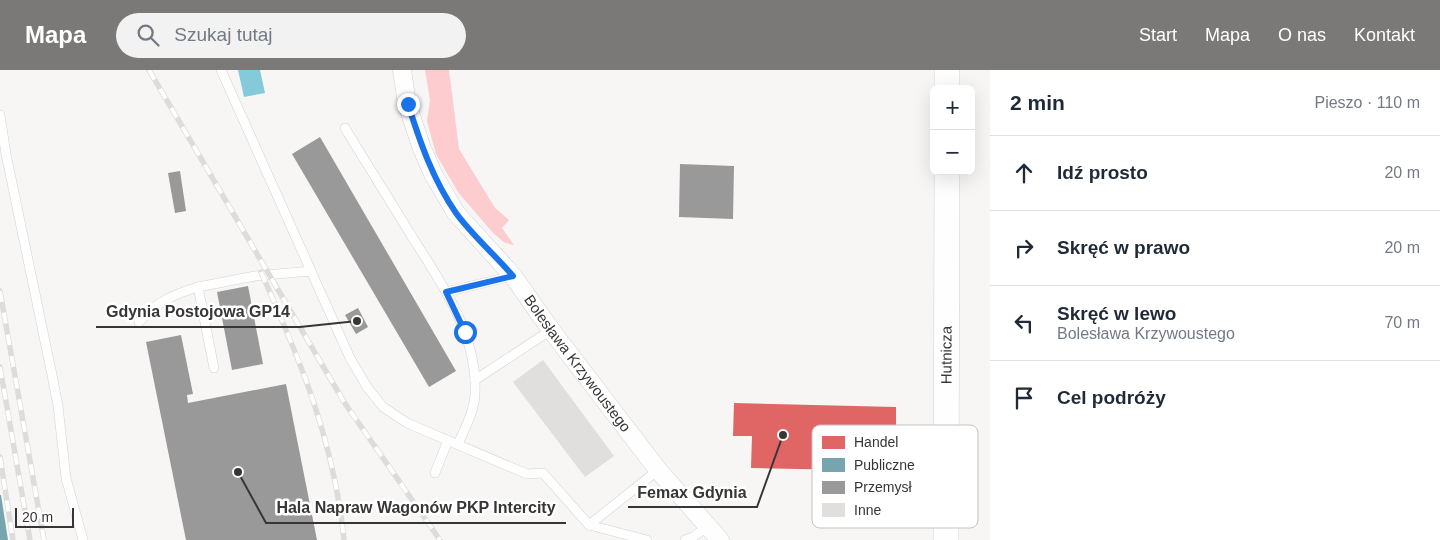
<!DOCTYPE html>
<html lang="pl">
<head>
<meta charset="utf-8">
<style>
	:root { --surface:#fff; --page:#f2f2f3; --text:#1f2937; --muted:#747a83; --line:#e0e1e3; --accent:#7b7878 }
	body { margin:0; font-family:Helvetica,sans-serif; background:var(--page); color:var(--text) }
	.controls { position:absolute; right:15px; top:15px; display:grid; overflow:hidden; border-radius:8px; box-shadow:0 5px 20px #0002 }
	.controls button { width:45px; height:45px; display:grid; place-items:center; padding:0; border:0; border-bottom:1px solid var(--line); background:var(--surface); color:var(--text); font:25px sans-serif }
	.scale { position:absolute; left:15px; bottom:12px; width:59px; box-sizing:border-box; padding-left:5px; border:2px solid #373535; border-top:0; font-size:14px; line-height:18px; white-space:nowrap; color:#373535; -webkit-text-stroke:4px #fff; paint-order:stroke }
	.stop { position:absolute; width:15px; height:15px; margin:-11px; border:4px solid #1a73e8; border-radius:50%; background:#fff }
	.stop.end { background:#1a73e8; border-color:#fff; box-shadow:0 1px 5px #0008 }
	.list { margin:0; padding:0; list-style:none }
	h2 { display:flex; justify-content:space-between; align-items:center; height:65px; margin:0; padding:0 20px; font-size:21px }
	h2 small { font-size:16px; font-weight:400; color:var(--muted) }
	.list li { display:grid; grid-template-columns:32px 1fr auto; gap:15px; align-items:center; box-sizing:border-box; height:75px; padding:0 20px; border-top:1px solid var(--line) }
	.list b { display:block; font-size:19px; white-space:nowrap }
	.list p { margin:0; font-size:16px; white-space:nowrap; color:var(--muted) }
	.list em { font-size:16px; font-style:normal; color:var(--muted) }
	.icon { flex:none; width:28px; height:28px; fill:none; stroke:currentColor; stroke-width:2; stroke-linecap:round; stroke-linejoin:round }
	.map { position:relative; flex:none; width:990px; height:470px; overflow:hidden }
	header { display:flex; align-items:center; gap:30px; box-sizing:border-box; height:70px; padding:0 25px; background:var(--accent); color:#fff }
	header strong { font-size:24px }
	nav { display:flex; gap:28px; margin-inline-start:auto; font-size:18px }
	.search { width:350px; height:45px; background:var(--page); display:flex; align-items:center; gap:12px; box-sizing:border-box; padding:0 18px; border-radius:28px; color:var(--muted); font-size:19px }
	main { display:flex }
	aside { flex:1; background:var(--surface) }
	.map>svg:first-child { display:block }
	.forest { fill:#fcccce }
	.water { fill:#84cada }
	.shops { fill:#e06666 }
	.public { fill:#76a5af }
	.industry { fill:#999 }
	.building { fill:#e1dede }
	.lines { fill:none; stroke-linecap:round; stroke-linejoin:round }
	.service-casing { stroke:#d3d1d1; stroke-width:10 }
	.minor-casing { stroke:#d3d1d1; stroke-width:19 }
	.secondary-casing { stroke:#d3d1d1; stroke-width:26 }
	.service { stroke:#fefefe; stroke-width:9 }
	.minor { stroke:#fefefe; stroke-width:18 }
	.secondary { stroke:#fefefe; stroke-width:25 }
	.rail-casing { stroke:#dddcdc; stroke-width:5.5 }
	.rail { stroke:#fff; stroke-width:4; stroke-dasharray:11; stroke-linecap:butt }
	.route { stroke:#1a73e8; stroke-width:6 }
	.labels { text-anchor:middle; stroke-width:5; stroke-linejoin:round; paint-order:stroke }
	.street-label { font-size:15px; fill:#373535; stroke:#fff }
	.key { fill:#fff; stroke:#c3c2c2; stroke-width:1 }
	.key-label { font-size:14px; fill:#373535 }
	.leader { fill:none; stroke:#373535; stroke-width:2 }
	.callout-dot { fill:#373535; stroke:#fff; stroke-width:2 }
	.callout-label { font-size:16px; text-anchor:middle; font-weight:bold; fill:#373535; stroke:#fff; stroke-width:5; stroke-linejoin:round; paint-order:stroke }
</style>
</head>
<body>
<header>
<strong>Mapa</strong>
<div class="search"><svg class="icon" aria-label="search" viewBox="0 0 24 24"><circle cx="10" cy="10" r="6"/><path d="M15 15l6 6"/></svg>Szukaj tutaj</div>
<nav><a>Start</a><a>Mapa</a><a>O nas</a><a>Kontakt</a></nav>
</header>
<main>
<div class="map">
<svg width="990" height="470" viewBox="0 0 990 470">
	<rect width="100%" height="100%" fill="#f8f5f5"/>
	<polygon class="forest" points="425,0 449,0 459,79 495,138 509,150 502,158 514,175 505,173 493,163 458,122 436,84 427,51 430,30"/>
	<polygon class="water" points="238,0 260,0 265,23 244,27"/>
	<polygon class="shops" points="734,333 896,337 896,401 751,398 752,366 733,366"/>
	<polygon class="public" points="0,425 1,425 8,470 0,470"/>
	<g class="industry">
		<polygon points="320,67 456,301 429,317 292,84"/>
		<polygon points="680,94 734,96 733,149 679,147"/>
		<polygon points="180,101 186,141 175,143 168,103"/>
		<polygon points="248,216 263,294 232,300 217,222"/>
		<polygon points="358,238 368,257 356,264 345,245"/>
		<polygon points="181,265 193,324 187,325 188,333 286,314 317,470 186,470 146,272"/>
	</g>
	<polygon class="building" points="543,290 614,386 585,407 513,312"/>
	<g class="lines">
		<g class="service-casing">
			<g id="service">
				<polyline points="221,0 311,201"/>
				<polyline points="0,45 6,84 52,305 58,336 66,408 83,470"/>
				<path d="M345,58c21,35 43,69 64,104 31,49 69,101 66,162 -1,18 -10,34 -17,50"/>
				<polyline points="446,222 513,206"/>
				<path d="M139,252c16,-19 35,-28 59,-35"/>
				<polyline points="214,298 198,217 255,206 311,201 350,288 367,317 383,337 407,353 527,404 543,403 589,455 658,400"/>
				<polyline points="475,310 551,260"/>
				<polyline points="435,403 448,370"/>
				<polyline points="589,455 647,470"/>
				<polyline points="685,470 693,467 707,457"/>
			</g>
		</g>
		<g class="minor-casing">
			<g id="minor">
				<path id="s1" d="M402,0l5,34 14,42 12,28 23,39 57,63 38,54 107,140 62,70"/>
			</g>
		</g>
		<g class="secondary-casing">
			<g id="secondary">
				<polyline points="947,19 947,0"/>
				<path id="s2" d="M946,470l1,-369"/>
			</g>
		</g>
		<use href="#service" class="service"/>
		<use href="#minor" class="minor"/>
		<use href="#secondary" class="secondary"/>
		<g class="rail-casing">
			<g id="rail">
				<polyline points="149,0 344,332 440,470"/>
				<path d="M261,202c40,90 73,169 83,268"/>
				<polyline points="0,221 44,470"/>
				<polyline points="0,297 30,470"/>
				<polyline points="0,387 13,470"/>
			</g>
		</g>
		<use href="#rail" class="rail"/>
	</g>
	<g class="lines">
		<path class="route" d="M408,34c12,38 25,76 48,109 15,21 40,43 57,63l-67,16 19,40"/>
	</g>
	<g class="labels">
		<g class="street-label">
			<text dy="5" stroke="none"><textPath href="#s2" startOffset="185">Hutnicza</textPath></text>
			<text dy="5" stroke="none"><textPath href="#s1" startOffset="348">Bolesława Krzywoustego</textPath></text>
		</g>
	</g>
	<rect x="812" y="355" width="166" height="103" rx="8" class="key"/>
	<rect x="822" y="366" width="23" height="13" fill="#e06666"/>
	<rect x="822" y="388" width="23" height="14" fill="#76a5af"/>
	<rect x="822" y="411" width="23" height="13" fill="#999"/>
	<rect x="822" y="433" width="23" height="14" fill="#e1dede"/>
	<g class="key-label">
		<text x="854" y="377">Handel</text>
		<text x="854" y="400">Publiczne</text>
		<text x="854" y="422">Przemysł</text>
		<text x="854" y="445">Inne</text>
	</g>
	<path class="leader" d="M357 251L300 257H96M783 365L757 437H628M238 402L266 453H566"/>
	<g class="callout-dot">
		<circle cx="357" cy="251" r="5"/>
		<circle cx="783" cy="365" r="5"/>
		<circle cx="238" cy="402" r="5"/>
	</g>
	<g class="callout-label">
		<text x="198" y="247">Gdynia Postojowa GP14</text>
		<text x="692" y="428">Femax Gdynia</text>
		<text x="416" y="443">Hala Napraw Wagonów PKP Intercity</text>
	</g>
</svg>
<div class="controls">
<button>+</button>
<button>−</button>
</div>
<div class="scale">20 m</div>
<div class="stop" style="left:465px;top:262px"></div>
<div class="stop end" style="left:408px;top:34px"></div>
</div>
<aside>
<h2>2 min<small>Pieszo · 110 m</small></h2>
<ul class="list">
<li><svg class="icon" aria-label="ahead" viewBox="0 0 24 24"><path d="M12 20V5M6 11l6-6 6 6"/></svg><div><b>Idź prosto</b></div><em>20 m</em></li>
<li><svg class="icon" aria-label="right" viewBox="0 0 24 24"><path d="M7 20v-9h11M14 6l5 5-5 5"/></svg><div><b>Skręć w prawo</b></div><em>20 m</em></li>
<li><svg class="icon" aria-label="left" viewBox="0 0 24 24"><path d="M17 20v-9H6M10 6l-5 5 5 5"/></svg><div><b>Skręć w lewo</b><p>Bolesława Krzywoustego</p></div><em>70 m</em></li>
<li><svg class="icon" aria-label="arrive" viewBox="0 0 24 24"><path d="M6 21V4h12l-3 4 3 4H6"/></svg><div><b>Cel podróży</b></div></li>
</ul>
</aside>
</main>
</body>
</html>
